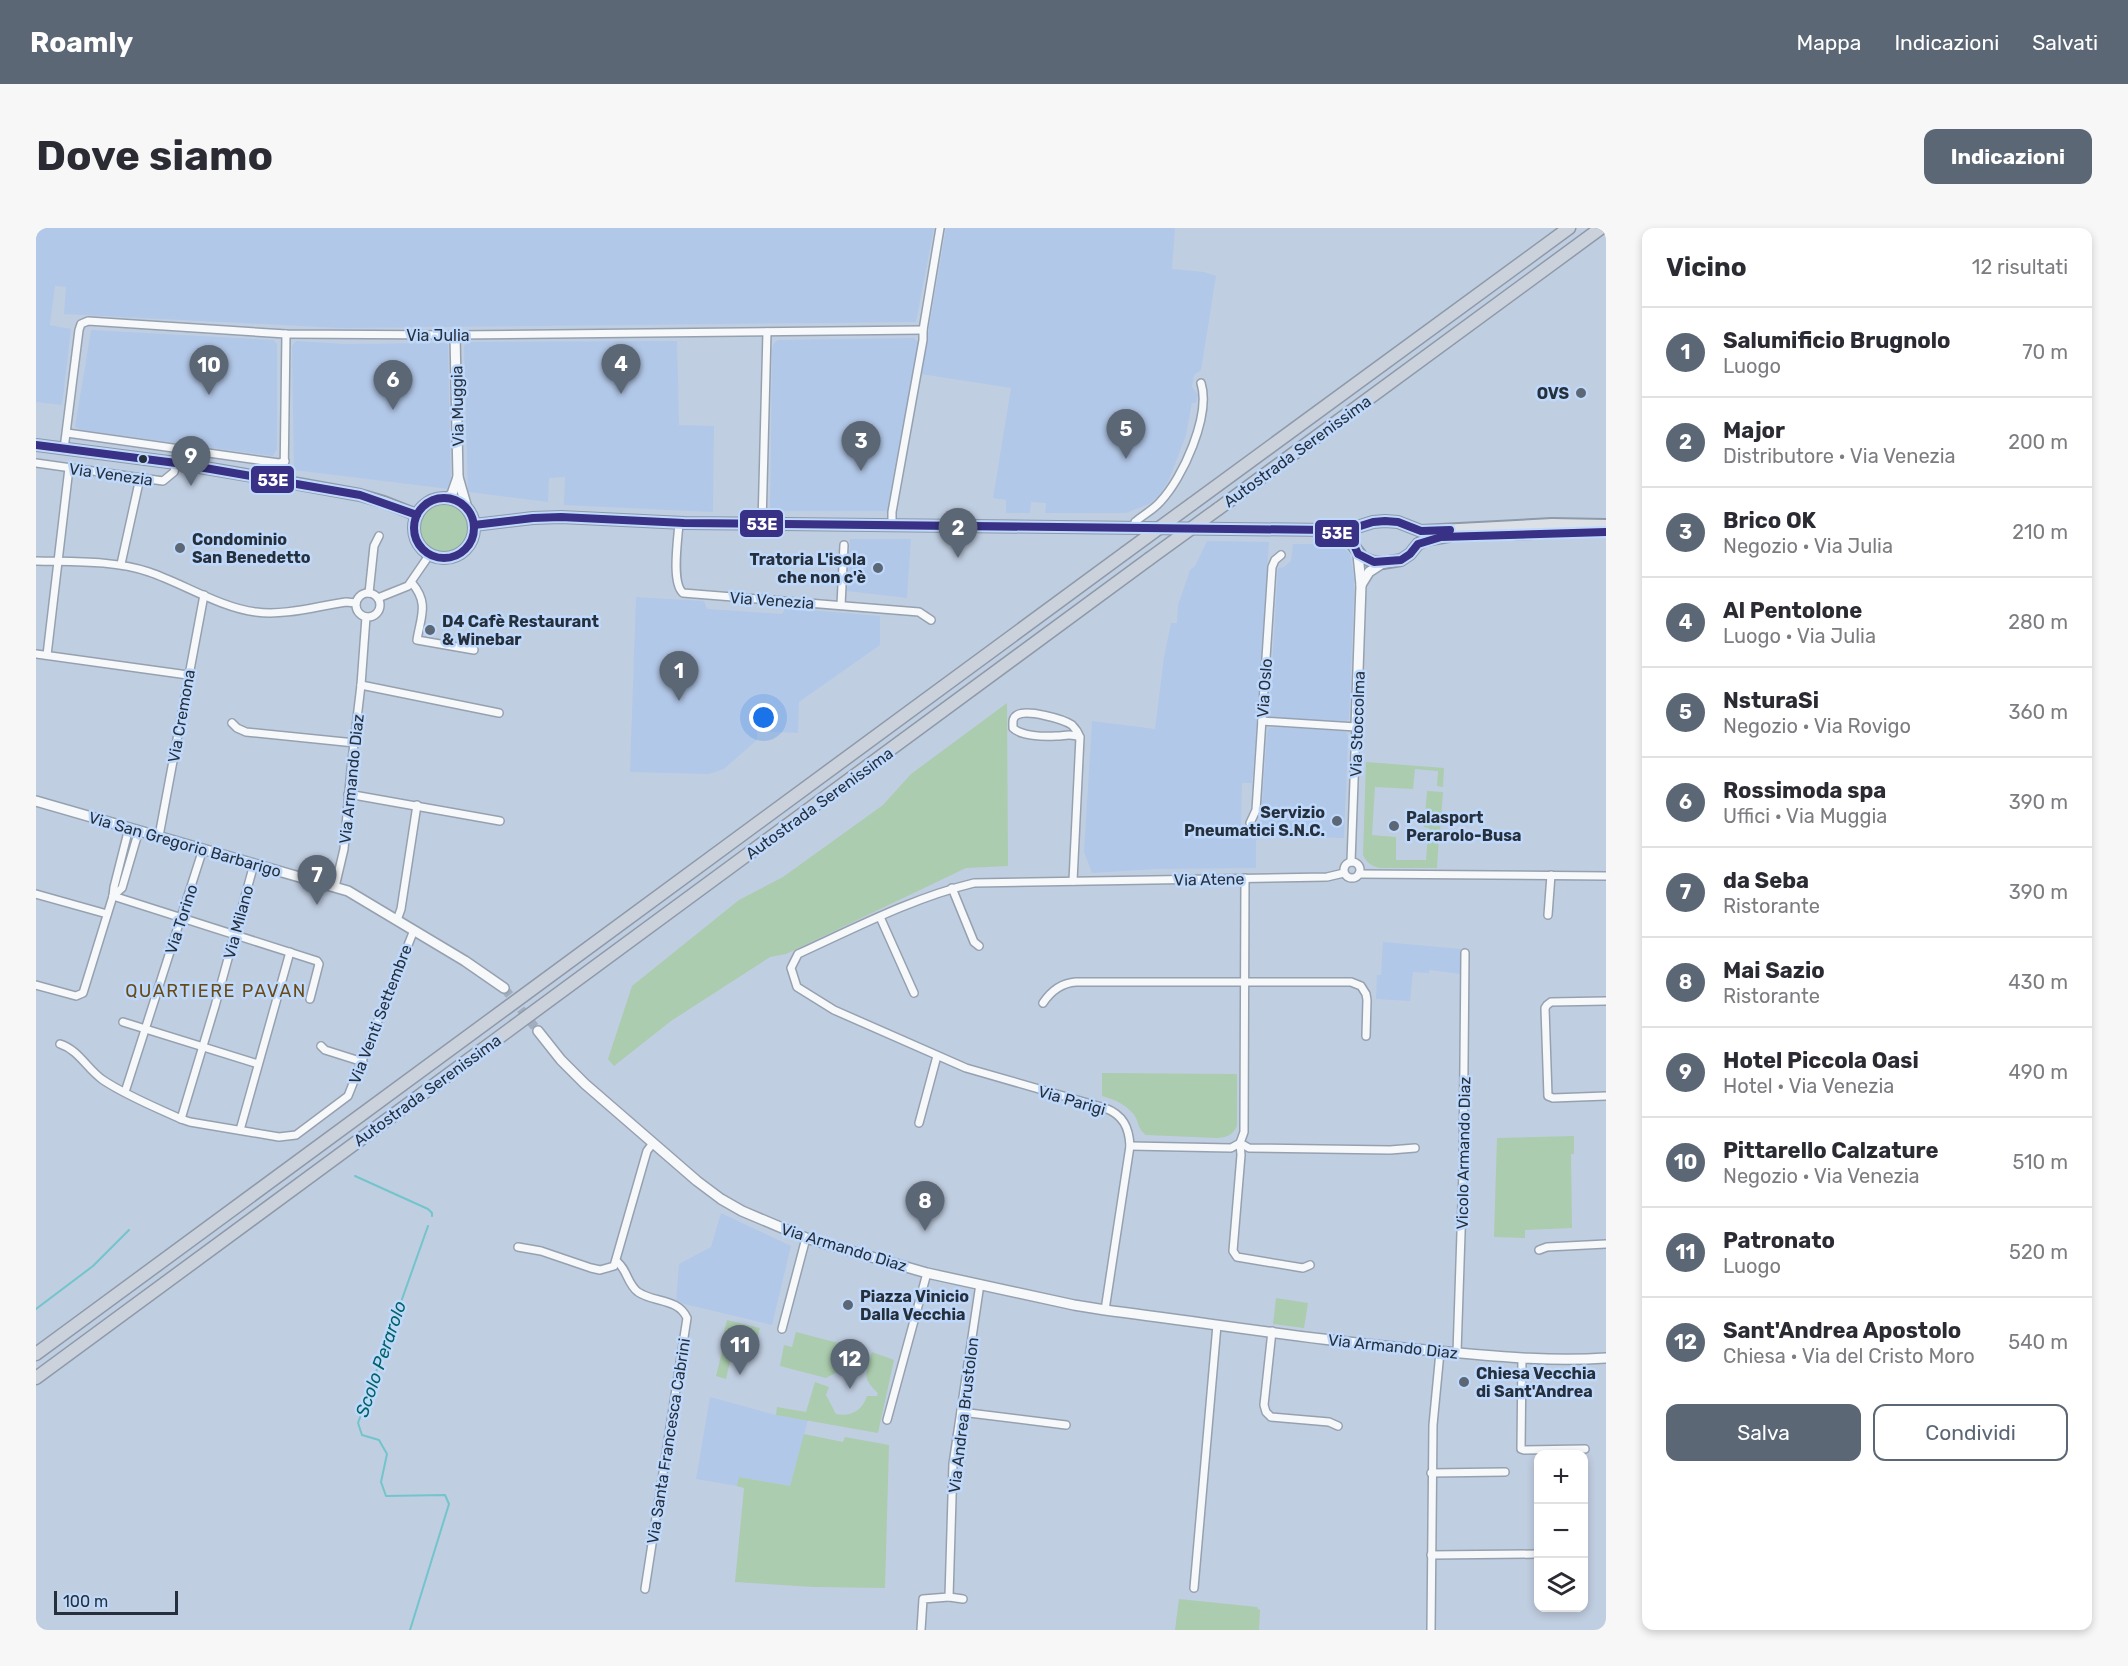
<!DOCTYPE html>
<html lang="it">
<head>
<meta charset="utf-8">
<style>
	:root { --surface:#fff; --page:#f7f7f7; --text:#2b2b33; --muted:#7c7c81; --line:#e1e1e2; --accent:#5c6776 }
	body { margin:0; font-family:Rubik,sans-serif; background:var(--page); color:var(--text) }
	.controls { position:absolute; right:18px; bottom:18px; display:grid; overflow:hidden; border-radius:12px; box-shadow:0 3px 9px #0003 }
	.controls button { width:54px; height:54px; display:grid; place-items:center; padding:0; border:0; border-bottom:2px solid var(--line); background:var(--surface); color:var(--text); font:30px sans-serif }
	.scale { position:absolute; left:18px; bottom:15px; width:124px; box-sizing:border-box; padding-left:6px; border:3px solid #26303d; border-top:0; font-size:16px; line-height:21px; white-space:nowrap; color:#26303d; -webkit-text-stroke:4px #bfd9fc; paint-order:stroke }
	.you { position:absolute; left:728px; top:490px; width:21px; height:21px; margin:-15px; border:4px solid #fff; border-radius:50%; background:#1a73e8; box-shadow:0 0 0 9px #1a73e833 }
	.badge { display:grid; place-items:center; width:39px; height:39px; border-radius:50%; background:var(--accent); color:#fff; font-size:20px; font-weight:700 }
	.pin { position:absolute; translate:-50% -50px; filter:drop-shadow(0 2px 3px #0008) }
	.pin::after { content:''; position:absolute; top:32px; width:21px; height:18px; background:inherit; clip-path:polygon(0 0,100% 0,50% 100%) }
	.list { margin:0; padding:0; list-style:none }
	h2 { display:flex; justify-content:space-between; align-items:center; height:78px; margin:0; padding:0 24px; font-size:26px }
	h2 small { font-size:20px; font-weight:400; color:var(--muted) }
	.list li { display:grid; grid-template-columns:39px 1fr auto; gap:18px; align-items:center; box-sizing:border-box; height:90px; padding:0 24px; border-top:2px solid var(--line) }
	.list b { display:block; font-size:22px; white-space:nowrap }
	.list p { margin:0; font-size:20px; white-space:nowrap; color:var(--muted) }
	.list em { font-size:20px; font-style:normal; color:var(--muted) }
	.actions { display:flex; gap:12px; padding:18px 24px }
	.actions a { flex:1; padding:14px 0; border:2px solid var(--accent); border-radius:12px; text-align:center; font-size:21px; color:var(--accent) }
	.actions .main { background:var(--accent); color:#fff }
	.icon { flex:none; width:33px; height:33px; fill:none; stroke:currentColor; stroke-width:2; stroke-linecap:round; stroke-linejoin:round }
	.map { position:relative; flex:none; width:1570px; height:1402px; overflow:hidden; border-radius:12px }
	header { display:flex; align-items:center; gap:36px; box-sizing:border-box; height:84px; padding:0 30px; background:var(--accent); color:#fff }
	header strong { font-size:28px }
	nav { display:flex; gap:33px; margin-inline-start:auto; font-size:21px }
	.intro { display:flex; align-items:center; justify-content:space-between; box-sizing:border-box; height:144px; padding:0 36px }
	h1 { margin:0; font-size:42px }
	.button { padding:15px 27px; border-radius:12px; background:var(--accent); color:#fff; font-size:21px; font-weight:700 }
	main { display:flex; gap:36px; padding:0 36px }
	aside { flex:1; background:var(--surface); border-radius:12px; box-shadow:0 3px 9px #0003 }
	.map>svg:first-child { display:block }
	.built { fill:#b2c8e8 }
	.green { fill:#abccae }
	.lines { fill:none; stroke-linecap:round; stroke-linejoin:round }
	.stream { stroke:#74c4cb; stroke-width:2 }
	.secondary-tunnel { stroke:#a1aec0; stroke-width:9; stroke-dasharray:9 4.5; stroke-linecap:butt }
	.street-casing { stroke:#96a1b0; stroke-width:10 }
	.secondary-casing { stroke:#96a1b0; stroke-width:12 }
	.primary-casing { stroke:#8e9aaa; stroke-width:14 }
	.highway-casing { stroke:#8e9aaa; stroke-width:15 }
	.street { stroke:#f6f8fa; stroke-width:7 }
	.secondary { stroke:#f6f8fa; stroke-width:9 }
	.primary { stroke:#dce1e8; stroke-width:10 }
	.highway { stroke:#ccd2dc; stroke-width:12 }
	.highway-bridge-casing { stroke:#8e9aaa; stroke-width:15; stroke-linecap:butt }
	.highway-bridge { stroke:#ccd2dc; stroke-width:12 }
	.bus-1-casing { stroke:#bfd9fc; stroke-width:12 }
	.bus-1 { stroke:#393185; stroke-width:8 }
	.poi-dot { fill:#5c6776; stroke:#bfd9fc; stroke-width:2 }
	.bus-dot { fill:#26303d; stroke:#bfd9fc; stroke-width:2 }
	.labels { text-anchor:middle; stroke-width:5; stroke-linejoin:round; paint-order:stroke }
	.street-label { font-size:16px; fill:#26303d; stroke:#bfd9fc }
	.poi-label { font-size:16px; font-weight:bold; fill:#26303d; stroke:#bfd9fc; text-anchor:start }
	.neighbourhood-label { font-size:18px; letter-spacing:1.5px; fill:#694a14; stroke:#bfd9fc }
	.water-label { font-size:18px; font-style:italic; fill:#006364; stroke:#bfd9fc }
	.line-badge { stroke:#bfd9fc; stroke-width:2 }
	.badge-label { font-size:16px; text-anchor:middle; font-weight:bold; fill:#fff }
</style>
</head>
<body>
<header>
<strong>Roamly</strong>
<nav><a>Mappa</a><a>Indicazioni</a><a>Salvati</a></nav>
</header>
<div class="intro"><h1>Dove siamo</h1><a class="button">Indicazioni</a></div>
<main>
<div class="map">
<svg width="1570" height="1402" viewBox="0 0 1570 1402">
	<rect width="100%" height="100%" fill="#c0cee1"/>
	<g class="built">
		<polygon points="0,0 898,0 880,94 306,100 28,86 30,59 19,58 14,97 35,101 26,177 0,174"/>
		<polygon points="910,0 1139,0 1136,41 1168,44 1180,48 1165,142 1158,147 1156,159 1162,167 1160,175 1156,175 1150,207 1133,252 1123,268 1113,276 1090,285 1009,285 1010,275 995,274 994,285 970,285 970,272 957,270 975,160 885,146"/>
		<polygon points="55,102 237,112 241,116 241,221 237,228 46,202 39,199"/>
		<polygon points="878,110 881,113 883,118 854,283 734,283 736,122 738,115 742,112"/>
		<polygon points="260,113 307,116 410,115 412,117 415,259 413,261 258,242 256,118"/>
		<polygon points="641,113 643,197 678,198 677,284 528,277 529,249 513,250 512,274 432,264 428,118 431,114"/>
		<polygon points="814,311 875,311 871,370 811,363"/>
		<polygon points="1171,313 1233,314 1218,533 1216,555 1206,555 1205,602 1224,603 1231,506 1233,500 1241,499 1307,503 1311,505 1312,511 1308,610 1224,607 1220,613 1220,640 1119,641 1056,645 1048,624 1056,493 1119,501 1128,429 1135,395 1141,395 1142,377 1154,342 1159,338"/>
		<polygon points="1257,316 1298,316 1307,319 1314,326 1318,350 1318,366 1313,491 1309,494 1233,489 1242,340 1248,339 1255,333"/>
		<polygon points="600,369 668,373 671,381 746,386 750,380 844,388 844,417 763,474 762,505 721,503 721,512 688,541 673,546 594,544"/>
		<polygon points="1347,714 1426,721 1425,746 1393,742 1393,745 1377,744 1374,773 1340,771 1341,747 1345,747"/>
		<polygon points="685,985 755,1018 736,1097 640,1074 643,1036 675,1019"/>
		<polygon points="674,1169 740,1187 772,1192 754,1258 703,1249 701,1258 660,1251"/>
	</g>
	<g class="green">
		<circle cx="408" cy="300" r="24"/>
		<polygon points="971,475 972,638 930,640 750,726 734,729 635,793 578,838 572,831 596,758 703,672 747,649 847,577 875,546"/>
		<path d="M1330,534l78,6 -1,19 -6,-1 1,-15 -23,-2 -2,20 -38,-2 -3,48 24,2v23h30l2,-25 11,1 -2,32h-57c-9,-2 -13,-5 -17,-13z"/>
		<polygon points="1391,563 1407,564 1404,603 1393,602 1393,600 1388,599"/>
		<path d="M1066,845l135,1v52c-4,9 -10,11 -19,12l-72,-3c-7,-5 -7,-10 -10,-17 -7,-13 -21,-18 -34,-22z"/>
		<polygon points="1538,908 1538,926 1535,926 1536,1000 1489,1002 1489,1010 1458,1009 1461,910"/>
		<polygon points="1240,1070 1272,1075 1268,1100 1237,1096"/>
		<polygon points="691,1092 724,1100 719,1119 686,1111"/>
		<polygon points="760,1104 810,1117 803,1143 790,1150 744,1138 748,1117 756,1119"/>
		<polygon points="688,1115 698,1117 690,1151 680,1148"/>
		<path d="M836,1124l22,8 -16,73 -102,-18 1,-8 29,5 9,-30 14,5 -3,8 10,19c15,3 26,-3 31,-18h10l1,-3c-17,-15 -12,-21 -6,-41z"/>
		<polygon points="768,1206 807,1214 809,1209 853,1217 849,1360 778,1359 699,1354 708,1260 701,1258 703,1249 754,1258"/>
		<polygon points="1143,1371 1221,1379 1222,1381 1224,1382 1223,1402 1139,1402"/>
	</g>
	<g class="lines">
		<g class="stream">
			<polyline points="319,948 392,981 396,985 396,988"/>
			<polyline points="0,1081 57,1038 93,1002"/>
			<polyline points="374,1402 413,1276 409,1267 350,1268 345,1254 351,1226 343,1212 326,1207 322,1195 392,998"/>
		</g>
		<polyline class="secondary-tunnel" points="468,760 502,803"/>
		<g class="street-casing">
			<g id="street">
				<polyline points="31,205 243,235 249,233"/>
				<polyline points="28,221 43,102 45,96 52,93 250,106 419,107 887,102"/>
				<polyline points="0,235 127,253 138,244 140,235"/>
				<polyline points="248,253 250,106"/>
				<path d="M643,295c-1,16 -8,60 4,70l236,19 12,8"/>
				<polyline points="726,296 731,104"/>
				<polyline points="856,298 856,284 887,112 887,102 904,0"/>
				<path d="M1099,299v-5c8,-7 18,-12 25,-20 23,-24 51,-87 41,-119"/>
				<path d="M0,333c37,1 78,-1 113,11 33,11 72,36 107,40 29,4 61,-6 90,-10l10,1"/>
				<polyline points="85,336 104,250"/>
				<path d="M376,355c17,20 9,33 5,57l57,10"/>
				<circle cx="332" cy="377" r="12"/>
				<polyline points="333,365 338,318 343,308"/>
				<polyline points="342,370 372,358 394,326"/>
				<polyline points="805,377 808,317"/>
				<polyline points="0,426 152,447"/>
				<polyline points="11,427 33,240"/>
				<polyline points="325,457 463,485"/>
				<polyline points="1226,493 1320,499 1315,634"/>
				<polyline points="196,495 201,500 210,504 319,515"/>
				<polyline points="312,566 464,593"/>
				<polyline points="1214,595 1220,582 1236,339 1239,332 1245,327"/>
				<polyline points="123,608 168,367"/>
				<circle cx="1316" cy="642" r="8"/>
				<polyline points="1323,646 1570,648"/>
				<polyline points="1209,650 1208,904 1204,915 1205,927 1197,1023 1201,1029 1267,1040 1274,1037"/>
				<path d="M1037,653l7,-144c-2,-5 -4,-8 -8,-12 -9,-6 -45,-16 -55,-10 -5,3 -4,7 -4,13 8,8 31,9 43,8 9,0 14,-3 24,1"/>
				<polyline points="299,659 308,621 315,541 325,457 330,389"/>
				<polyline points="916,660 938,714 943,718"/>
				<polyline points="0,666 71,686"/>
				<polyline points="77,668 281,733 283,736 274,771"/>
				<polyline points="77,668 86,660 103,602"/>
				<polyline points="1512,687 1515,647"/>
				<polyline points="844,689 878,765"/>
				<polyline points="361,692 365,681 381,577"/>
				<polyline points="0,757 40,768 47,765 77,668 78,659 93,600"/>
				<polyline points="1570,773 1515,774 1511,777 1509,780 1512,868 1517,870 1570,868"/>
				<path d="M1007,775c8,-12 18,-20 33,-21h275l10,4 5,8 1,6 -1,36"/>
				<polyline points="87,794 222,836"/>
				<path d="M24,816c19,6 27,25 43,36 24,16 52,27 78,39l9,3 89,15 17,-2 52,-39 66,-166"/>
				<polyline points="285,818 289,822 327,834"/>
				<polyline points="89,864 167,621"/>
				<polyline points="145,891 179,778 218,636"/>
				<polyline points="883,895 901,828"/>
				<polyline points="204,902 254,724"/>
				<polyline points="1094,918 1195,920 1204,915 1213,920 1354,922 1379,920"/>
				<polyline points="482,1019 505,1023 555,1040 564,1042 578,1038 611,923 617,915"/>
				<polyline points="1503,1022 1511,1019 1570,1016"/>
				<path d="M580,1033c11,7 11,23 22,31 16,11 40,6 49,26l-42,271"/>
				<path d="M1069,1082l25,-164c-1,-19 -7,-31 -25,-38l-139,-40 -132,-58 -37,-23 -6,-19 7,-14c57,-26 114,-56 176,-71l353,-6 17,-4"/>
				<polyline points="746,1101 770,1010"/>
				<polyline points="1236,1103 1228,1177 1230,1184 1235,1189 1293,1194 1302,1198"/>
				<polyline points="1421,1125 1427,945 1429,725"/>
				<polyline points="1486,1130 1485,1221 1488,1222 1549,1221"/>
				<polyline points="925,1184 1030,1197"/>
				<polyline points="851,1192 891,1045"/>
				<polyline points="1395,1245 1469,1244"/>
				<polyline points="1395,1327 1502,1326"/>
				<polyline points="1158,1360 1181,1097"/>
				<polyline points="913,1369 927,1371"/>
				<polyline points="885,1402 887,1371 913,1369 917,1236 944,1056"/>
				<polyline points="1395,1402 1397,1197 1404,1124"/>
			</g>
		</g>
		<g class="secondary-casing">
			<g id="secondary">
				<polyline points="419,107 422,249 431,280"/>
				<polyline points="411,270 416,266 422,249"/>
				<polyline points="1325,357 1333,344 1347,335"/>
				<polyline points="1320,499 1325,357 1322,326"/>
				<polyline points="0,573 312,663 429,733 468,760"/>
				<path d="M502,803l23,29 24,24 112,97 24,18 21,12 64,27 121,35 147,32 31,5c111,14 221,32 332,41 56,5 112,11 169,7"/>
			</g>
		</g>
		<g class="primary-casing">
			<g id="primary">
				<polyline points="0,217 140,235 263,256 324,267 348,274 381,287"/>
				<circle cx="408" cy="300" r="30"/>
				<polyline points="438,297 497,290 525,289 648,295 1293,302 1318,300 1337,294 1349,293 1362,294 1385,303 1516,296 1570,297"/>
				<polyline points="1294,303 1313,312 1327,330 1338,334 1347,335 1365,332 1374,326 1382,316 1390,312 1413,308"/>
				<polyline points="1480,306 1539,303"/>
			</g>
		</g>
		<g class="highway-casing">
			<g id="highway">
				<polyline points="1156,276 1533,0"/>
				<polyline points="1182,281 1565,0"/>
				<polyline points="0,1126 1089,325"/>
				<polyline points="0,1150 1113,331"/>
			</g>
		</g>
		<use href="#street" class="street"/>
		<use href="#secondary" class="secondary"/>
		<use href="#primary" class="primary"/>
		<use href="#highway" class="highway"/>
		<g class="highway-bridge-casing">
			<g id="highway-bridge">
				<polyline points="1089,325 1156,276"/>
				<polyline points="1113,331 1182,281"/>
			</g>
		</g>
		<use href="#highway-bridge" class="highway-bridge"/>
		<g class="bus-1-casing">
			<g id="bus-1">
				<polyline points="0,217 140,235 324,267 381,287"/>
				<circle cx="408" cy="300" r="30"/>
				<polyline points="438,297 497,290 525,289 648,295 1293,302 1308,309 1318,317 1322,326 1338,334 1365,332 1374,326 1382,316 1405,309 1570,304"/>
				<polyline points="1284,302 1318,300 1337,294 1349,293 1362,294 1385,303 1414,302"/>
			</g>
		</g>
		<use href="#bus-1" class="bus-1"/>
	</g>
	<g class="poi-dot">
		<circle cx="1545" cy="165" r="6"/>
		<circle cx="144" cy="320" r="6"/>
		<circle cx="842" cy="340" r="6"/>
		<circle cx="394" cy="402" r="6"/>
		<circle cx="1301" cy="593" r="6"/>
		<circle cx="1358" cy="598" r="6"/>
		<circle cx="812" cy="1077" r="6"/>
		<circle cx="1428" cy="1154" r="6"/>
	</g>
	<circle class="bus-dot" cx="107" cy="231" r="5"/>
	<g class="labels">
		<g class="street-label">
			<text x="402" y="113">Via Julia</text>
			<text transform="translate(421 178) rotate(-91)" y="6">Via Muggia</text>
			<text transform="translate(1261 223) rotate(-36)" y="6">Autostrada Serenissima</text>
			<text transform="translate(75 246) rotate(8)" y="6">Via Venezia</text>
			<text transform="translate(736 372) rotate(4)" y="6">Via Venezia</text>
			<text transform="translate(1228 460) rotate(-86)" y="6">Via Oslo</text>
			<text transform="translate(145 488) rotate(-80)" y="6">Via Cremona</text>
			<text transform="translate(1321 496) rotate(-88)" y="6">Via Stoccolma</text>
			<text transform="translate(315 551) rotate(-84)" y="6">Via Armando Diaz</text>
			<text transform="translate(783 575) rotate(-36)" y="6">Autostrada Serenissima</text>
			<text transform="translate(149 616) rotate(16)" y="6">Via San Gregorio Barbarigo</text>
			<text transform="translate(1173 651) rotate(-1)" y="6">Via Atene</text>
			<text transform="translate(145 691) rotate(-72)" y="6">Via Torino</text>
			<text transform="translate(202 694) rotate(-75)" y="6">Via Milano</text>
			<text transform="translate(344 786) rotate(-69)" y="6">Via Venti Settembre</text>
			<text transform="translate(391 862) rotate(-36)" y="6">Autostrada Serenissima</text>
			<text transform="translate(1036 872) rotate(16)" y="6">Via Parigi</text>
			<text transform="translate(1427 925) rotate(-89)" y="6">Vicolo Armando Diaz</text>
			<text transform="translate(808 1019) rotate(17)" y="6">Via Armando Diaz</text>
			<text transform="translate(1357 1118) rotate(6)" y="6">Via Armando Diaz</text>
			<text transform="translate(927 1187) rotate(-83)" y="6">Via Andrea Brustolon</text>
			<text transform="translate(632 1213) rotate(-81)" y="6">Via Santa Francesca Cabrini</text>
		</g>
		<g class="poi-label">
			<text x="1533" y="171" text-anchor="end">OVS</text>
			<text x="156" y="317">Condominio<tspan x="156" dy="18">San Benedetto</tspan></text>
			<text x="830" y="337" text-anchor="end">Tratoria L'isola<tspan x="830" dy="18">che non c'è</tspan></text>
			<text x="406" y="399">D4 Cafè Restaurant<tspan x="406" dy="18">&amp; Winebar</tspan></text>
			<text x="1289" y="590" text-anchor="end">Servizio<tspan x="1289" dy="18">Pneumatici S.N.C.</tspan></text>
			<text x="1370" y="595">Palasport<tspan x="1370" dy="18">Perarolo-Busa</tspan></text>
			<text x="824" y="1074">Piazza Vinicio<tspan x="824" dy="18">Dalla Vecchia</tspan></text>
			<text x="1440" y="1151">Chiesa Vecchia<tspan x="1440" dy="18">di Sant'Andrea</tspan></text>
		</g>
		<g class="neighbourhood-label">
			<text x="180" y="769">QUARTIERE PAVAN</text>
		</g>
		<g class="water-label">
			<text transform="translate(345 1131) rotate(-71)" y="6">Scolo Perarolo</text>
		</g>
	</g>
	<g class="line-badge">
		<rect x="214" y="237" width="45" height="29" rx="6" fill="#393185"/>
		<rect x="703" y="281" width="45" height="29" rx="6" fill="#393185"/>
		<rect x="1278" y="291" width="46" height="29" rx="6" fill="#393185"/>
	</g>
	<g class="badge-label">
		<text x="237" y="258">53E</text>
		<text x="726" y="302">53E</text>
		<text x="1301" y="311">53E</text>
	</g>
</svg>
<div class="controls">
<button>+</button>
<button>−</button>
<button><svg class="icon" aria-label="layers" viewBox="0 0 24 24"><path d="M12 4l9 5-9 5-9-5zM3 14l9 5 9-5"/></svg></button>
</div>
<div class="scale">100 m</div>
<div class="you"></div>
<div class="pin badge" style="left:643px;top:473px">1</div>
<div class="pin badge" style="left:922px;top:330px">2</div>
<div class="pin badge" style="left:825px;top:243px">3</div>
<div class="pin badge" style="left:585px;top:166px">4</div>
<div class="pin badge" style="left:1090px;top:231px">5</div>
<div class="pin badge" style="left:357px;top:182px">6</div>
<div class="pin badge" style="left:281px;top:677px">7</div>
<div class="pin badge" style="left:889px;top:1003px">8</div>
<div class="pin badge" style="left:155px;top:258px">9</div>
<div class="pin badge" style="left:173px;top:167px">10</div>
<div class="pin badge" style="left:704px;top:1147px">11</div>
<div class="pin badge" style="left:814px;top:1161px">12</div>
</div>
<aside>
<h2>Vicino<small>12 risultati</small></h2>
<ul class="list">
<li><span class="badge">1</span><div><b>Salumificio Brugnolo</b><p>Luogo</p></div><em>70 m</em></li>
<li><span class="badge">2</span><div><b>Major</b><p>Distributore · Via Venezia</p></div><em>200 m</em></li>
<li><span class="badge">3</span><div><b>Brico OK</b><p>Negozio · Via Julia</p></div><em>210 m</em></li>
<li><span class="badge">4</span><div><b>Al Pentolone</b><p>Luogo · Via Julia</p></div><em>280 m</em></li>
<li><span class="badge">5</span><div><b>NsturaSi</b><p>Negozio · Via Rovigo</p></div><em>360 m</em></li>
<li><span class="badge">6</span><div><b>Rossimoda spa</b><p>Uffici · Via Muggia</p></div><em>390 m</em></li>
<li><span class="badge">7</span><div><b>da Seba</b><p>Ristorante</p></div><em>390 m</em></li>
<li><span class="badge">8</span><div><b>Mai Sazio</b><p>Ristorante</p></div><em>430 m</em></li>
<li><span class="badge">9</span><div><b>Hotel Piccola Oasi</b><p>Hotel · Via Venezia</p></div><em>490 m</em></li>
<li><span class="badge">10</span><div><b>Pittarello Calzature</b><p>Negozio · Via Venezia</p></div><em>510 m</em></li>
<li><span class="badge">11</span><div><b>Patronato</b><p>Luogo</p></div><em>520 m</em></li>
<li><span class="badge">12</span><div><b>Sant'Andrea Apostolo</b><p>Chiesa · Via del Cristo Moro</p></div><em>540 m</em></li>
</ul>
<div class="actions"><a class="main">Salva</a><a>Condividi</a></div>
</aside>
</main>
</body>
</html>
